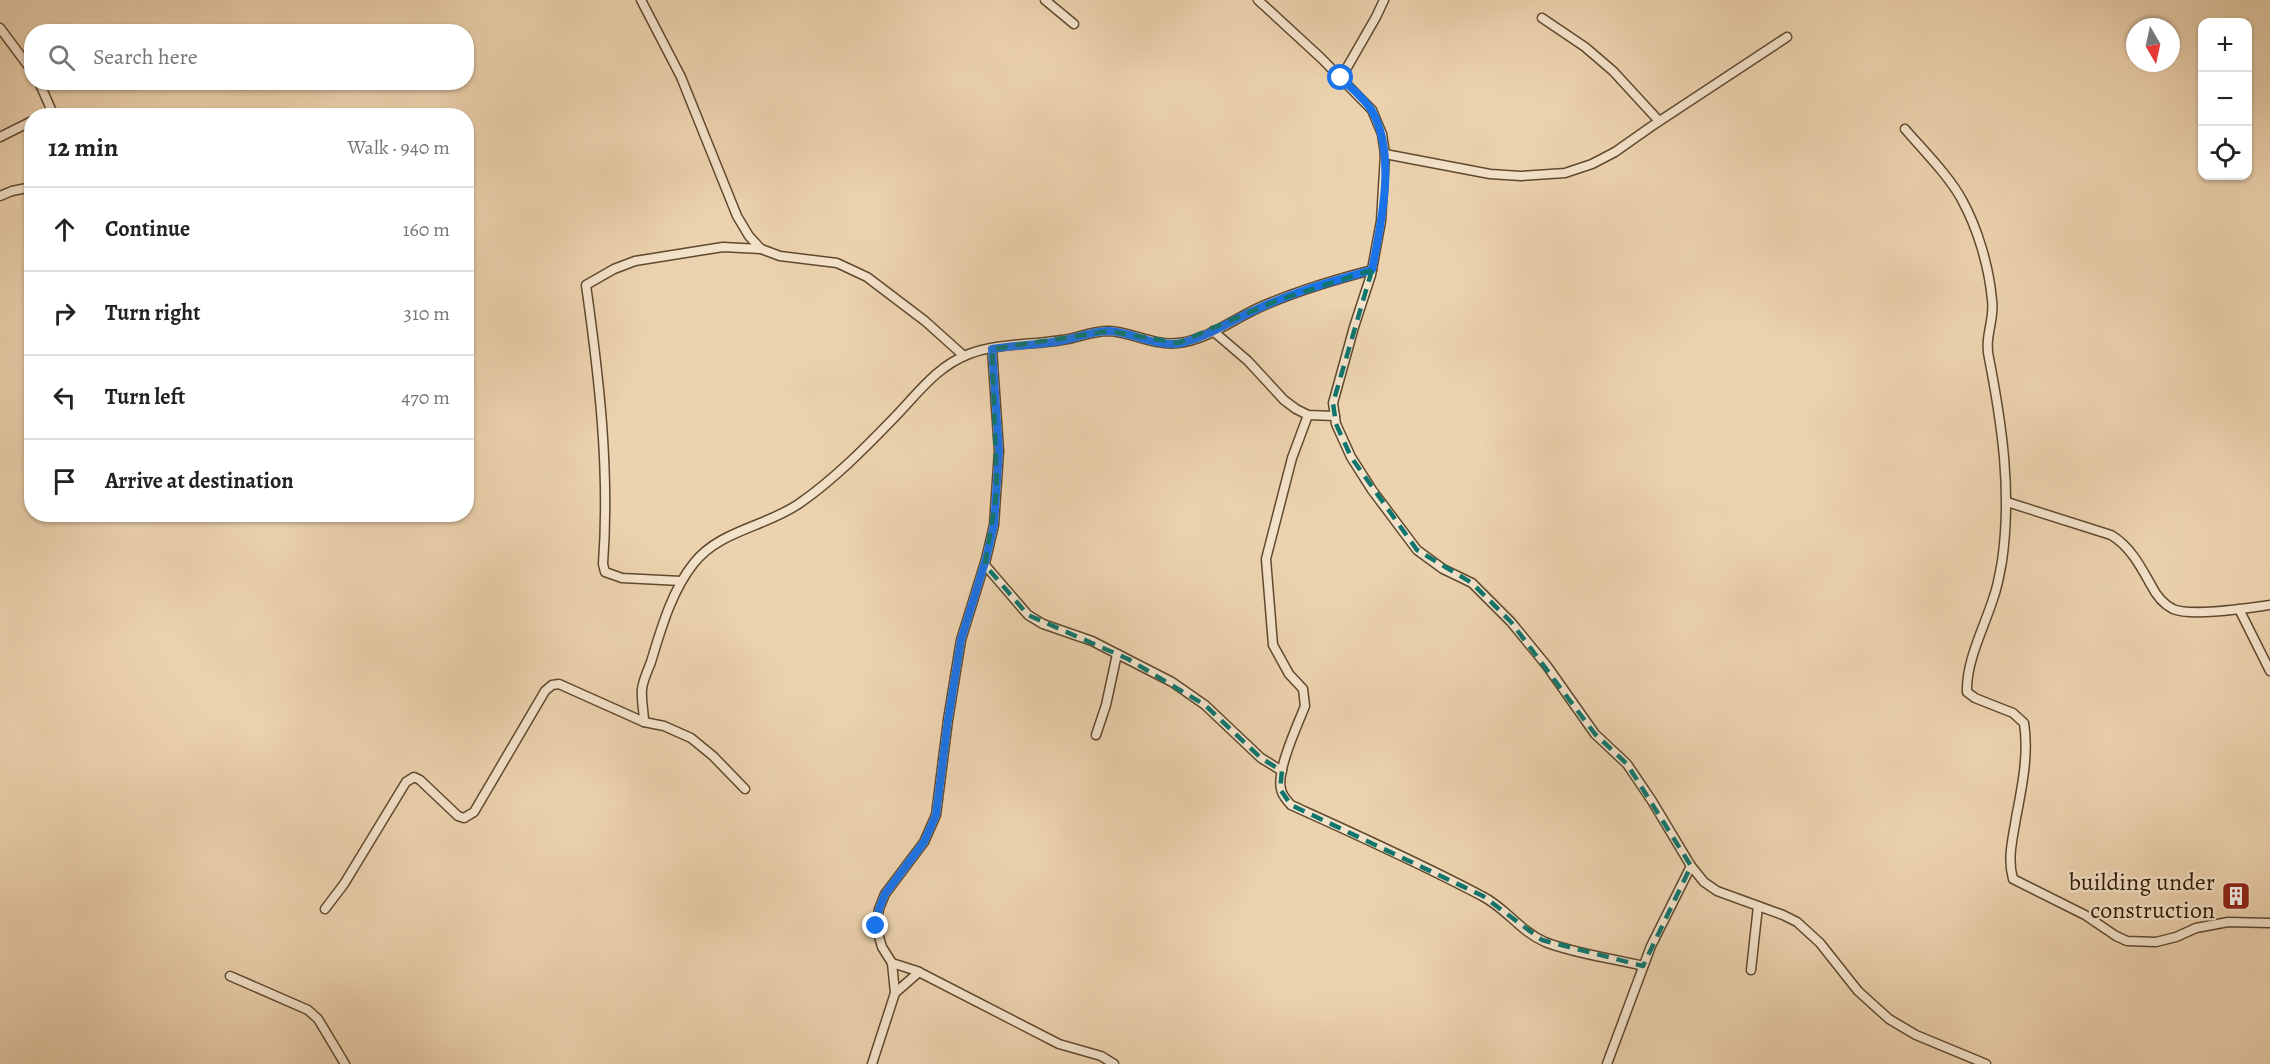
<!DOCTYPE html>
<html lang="en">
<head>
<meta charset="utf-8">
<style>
	:root { --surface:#fff; --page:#f2f2f2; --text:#222; --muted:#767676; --line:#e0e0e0 }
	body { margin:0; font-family:Alegreya,serif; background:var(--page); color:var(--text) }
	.controls { position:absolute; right:18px; top:18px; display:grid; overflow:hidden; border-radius:12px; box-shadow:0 2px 4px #0004 }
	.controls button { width:54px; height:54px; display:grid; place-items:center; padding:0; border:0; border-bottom:2px solid var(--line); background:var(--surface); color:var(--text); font:30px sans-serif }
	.compass { position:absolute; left:2126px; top:18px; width:54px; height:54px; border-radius:50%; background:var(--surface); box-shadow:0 2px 4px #0004; rotate:171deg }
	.stop { position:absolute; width:18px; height:18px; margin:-14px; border:4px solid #1a73e8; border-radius:50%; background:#fff }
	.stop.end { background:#1a73e8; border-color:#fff; box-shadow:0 2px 6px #0008 }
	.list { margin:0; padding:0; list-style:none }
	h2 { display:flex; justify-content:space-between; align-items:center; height:78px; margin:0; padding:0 24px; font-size:26px }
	h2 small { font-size:20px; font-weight:400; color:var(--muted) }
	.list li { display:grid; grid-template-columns:39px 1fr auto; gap:18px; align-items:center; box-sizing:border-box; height:84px; padding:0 24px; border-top:2px solid var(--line) }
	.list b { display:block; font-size:22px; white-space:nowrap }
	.list em { font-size:20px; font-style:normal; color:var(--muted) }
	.icon { flex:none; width:33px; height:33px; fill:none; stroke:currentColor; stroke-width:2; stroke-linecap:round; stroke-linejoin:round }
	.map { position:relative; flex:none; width:2270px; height:1064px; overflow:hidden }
	.search { position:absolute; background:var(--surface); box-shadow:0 2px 4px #0004; left:24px; top:24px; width:450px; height:66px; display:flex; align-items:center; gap:15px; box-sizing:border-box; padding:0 21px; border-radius:24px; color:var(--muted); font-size:22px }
	.panel { position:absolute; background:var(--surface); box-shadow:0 2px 4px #0004; left:24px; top:108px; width:450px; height:414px; border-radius:24px }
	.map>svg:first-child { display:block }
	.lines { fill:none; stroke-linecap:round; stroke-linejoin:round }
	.street-casing { stroke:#60492e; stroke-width:11 }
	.street { stroke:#f3e2ca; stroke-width:8 }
	.route { stroke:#1a73e8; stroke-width:8 }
	.marked { fill:none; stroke:#0f766e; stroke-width:4.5; stroke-dasharray:12 8; stroke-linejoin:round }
	.labels { text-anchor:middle; stroke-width:4.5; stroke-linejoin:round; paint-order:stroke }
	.poi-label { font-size:24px; fill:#311b03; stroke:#f3e2ca; text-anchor:end }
</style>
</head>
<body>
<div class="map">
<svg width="2270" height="1064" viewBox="0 0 2270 1064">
	<rect width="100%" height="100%" fill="#ecd2ae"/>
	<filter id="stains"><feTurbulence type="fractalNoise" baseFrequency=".00333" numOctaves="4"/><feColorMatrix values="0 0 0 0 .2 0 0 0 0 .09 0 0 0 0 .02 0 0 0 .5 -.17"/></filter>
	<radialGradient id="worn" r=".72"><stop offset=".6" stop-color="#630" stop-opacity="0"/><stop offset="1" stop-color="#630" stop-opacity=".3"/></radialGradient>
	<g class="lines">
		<g class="street-casing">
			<g id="street">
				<polyline points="641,0 681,77 737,216 749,236 761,249 780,256 837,263 867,277 925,321 964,356"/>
				<polyline points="1045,0 1074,24"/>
				<polyline points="1258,0 1321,58 1372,110 1382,134 1385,154 1381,221 1371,275 1354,327 1333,403 1336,424 1351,457 1372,490 1417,550 1443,569 1472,583 1511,622 1547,666 1595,734 1627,764 1652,801 1691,866 1704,882 1717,891 1783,915 1797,922 1820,943 1858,991 1889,1019 1916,1035 1986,1064"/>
				<polyline points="1542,18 1585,47 1613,71 1659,121"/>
				<polyline points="0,28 32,71"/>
				<polyline points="1341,78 1376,17 1384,0"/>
				<polyline points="39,82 54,116"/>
				<path d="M1905,129c18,21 45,48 57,71 16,29 27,67 30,100 3,20 -8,36 -3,58 13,67 23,134 13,203 -2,11 -4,24 -8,35 -9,30 -28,64 -27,96l8,6 38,15 11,10c5,31 -2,64 -8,95 -3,20 -9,40 -3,61l72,36 31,21 11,5 29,1 20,-5 20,-9 32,-6 42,1"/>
				<polyline points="0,137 32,121"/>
				<polyline points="1385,154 1490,174 1521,176 1565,173 1592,164 1615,152 1652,126 1787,37"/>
				<polyline points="0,196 12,191 32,187"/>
				<polyline points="1213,331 1248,361 1284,400 1296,409 1308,415 1335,416"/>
				<path d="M1308,415l-16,43 -26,101 7,86 16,29 14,15 2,17c-7,18 -29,65 -24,83 1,7 6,11 10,16 64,29 129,58 191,91 24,12 39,36 63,46 31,12 66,16 98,24"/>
				<path d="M2007,502l104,33c19,11 30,32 40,50 5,10 12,19 22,24 19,8 75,-1 97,-4"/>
				<polyline points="985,565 1028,615 1043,624 1092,641 1172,682 1205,705 1261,758 1282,771"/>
				<path d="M681,581l-59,-3 -17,-6 -2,-8c7,-94 -4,-187 -17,-279l28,-16 21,-8 88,-14 38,2"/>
				<polyline points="2239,609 2270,671"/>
				<path d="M644,722c0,-10 -3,-22 -2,-33 1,-9 6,-19 9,-27 10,-33 21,-72 43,-99 26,-33 72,-36 106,-60 33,-23 63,-53 91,-82 25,-25 44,-54 78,-67 28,-11 64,-9 93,-14 17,-2 28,-9 47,-9 23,1 45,15 69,12 28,-3 53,-22 78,-34 37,-17 77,-29 116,-39"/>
				<polyline points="1096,735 1106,705 1117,654"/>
				<polyline points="325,909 344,884 406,782 414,777 420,780 458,816 464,818 474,812 545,691 552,685 559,684 644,722 664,726 691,738 713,756 745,789"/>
				<polyline points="892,963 917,971 1059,1044 1101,1056 1114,1064"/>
				<polyline points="1751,970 1758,906"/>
				<polyline points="230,976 308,1010 318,1019 345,1064"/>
				<polyline points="895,993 919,972"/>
				<polyline points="872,1064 895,993 892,963 882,947 876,926 879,909 885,894 924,842 936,815 948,720 961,640 986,559 994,525 999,451 992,349"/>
				<polyline points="1607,1064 1651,946 1691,866"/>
			</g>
		</g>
		<use href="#street" class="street"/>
	</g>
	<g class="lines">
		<path class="route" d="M876,926l3,-17 6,-15 39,-52 12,-27 12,-95 13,-80 25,-81 8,-34 5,-74 -7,-102c24,-4 49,-4 73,-9 15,-3 28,-9 44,-9 24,1 48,17 72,12 27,-6 49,-22 74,-33 38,-18 78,-29 117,-40 9,-47 25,-115 0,-159 -7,-12 -21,-23 -31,-33"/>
	</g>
	<path class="marked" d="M1372,270l-39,133 3,21 15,33 66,93 55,33 39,39 84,112 32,30 64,102 -48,100 -101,-26 -59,-44 -192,-91 -11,-16 2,-18 -21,-13 -56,-53 -77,-46 -100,-44 -43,-50 12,-74 -5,-142 117,-18 69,12 100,-43z"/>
	<defs>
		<g id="building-square" transform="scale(1.5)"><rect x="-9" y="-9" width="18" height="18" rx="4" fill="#8f2418" stroke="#f3e2ca"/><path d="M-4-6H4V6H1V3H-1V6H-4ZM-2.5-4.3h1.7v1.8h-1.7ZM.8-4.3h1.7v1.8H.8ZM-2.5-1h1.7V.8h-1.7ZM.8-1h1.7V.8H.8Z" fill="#fff"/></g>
	</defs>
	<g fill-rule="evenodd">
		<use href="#building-square" x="2236" y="896"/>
	</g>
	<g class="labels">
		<g class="poi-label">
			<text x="2215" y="890">building under<tspan x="2215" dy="28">construction</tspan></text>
		</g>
	</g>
	<rect width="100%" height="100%" filter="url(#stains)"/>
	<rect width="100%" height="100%" fill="url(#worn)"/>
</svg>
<div class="controls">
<button>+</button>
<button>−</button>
<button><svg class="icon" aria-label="locate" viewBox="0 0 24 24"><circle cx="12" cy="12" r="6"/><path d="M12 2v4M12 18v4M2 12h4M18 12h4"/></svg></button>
</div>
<svg class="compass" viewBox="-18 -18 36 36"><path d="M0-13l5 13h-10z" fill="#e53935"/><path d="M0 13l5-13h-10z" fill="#767676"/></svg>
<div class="stop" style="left:1341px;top:78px"></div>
<div class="stop end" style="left:876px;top:926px"></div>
<div class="search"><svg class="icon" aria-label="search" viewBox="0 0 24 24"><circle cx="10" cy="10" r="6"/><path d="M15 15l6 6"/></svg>Search here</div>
<section class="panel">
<h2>12 min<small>Walk · 940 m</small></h2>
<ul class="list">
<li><svg class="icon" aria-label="ahead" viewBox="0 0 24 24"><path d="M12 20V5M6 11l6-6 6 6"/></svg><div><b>Continue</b></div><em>160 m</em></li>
<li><svg class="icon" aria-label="right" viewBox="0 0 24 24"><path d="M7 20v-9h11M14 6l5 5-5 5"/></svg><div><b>Turn right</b></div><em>310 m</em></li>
<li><svg class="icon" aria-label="left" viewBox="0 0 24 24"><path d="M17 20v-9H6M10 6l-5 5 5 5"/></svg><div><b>Turn left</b></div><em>470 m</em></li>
<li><svg class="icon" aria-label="arrive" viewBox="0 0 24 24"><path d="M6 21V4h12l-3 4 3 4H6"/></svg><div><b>Arrive at destination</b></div></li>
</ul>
</section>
</div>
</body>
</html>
